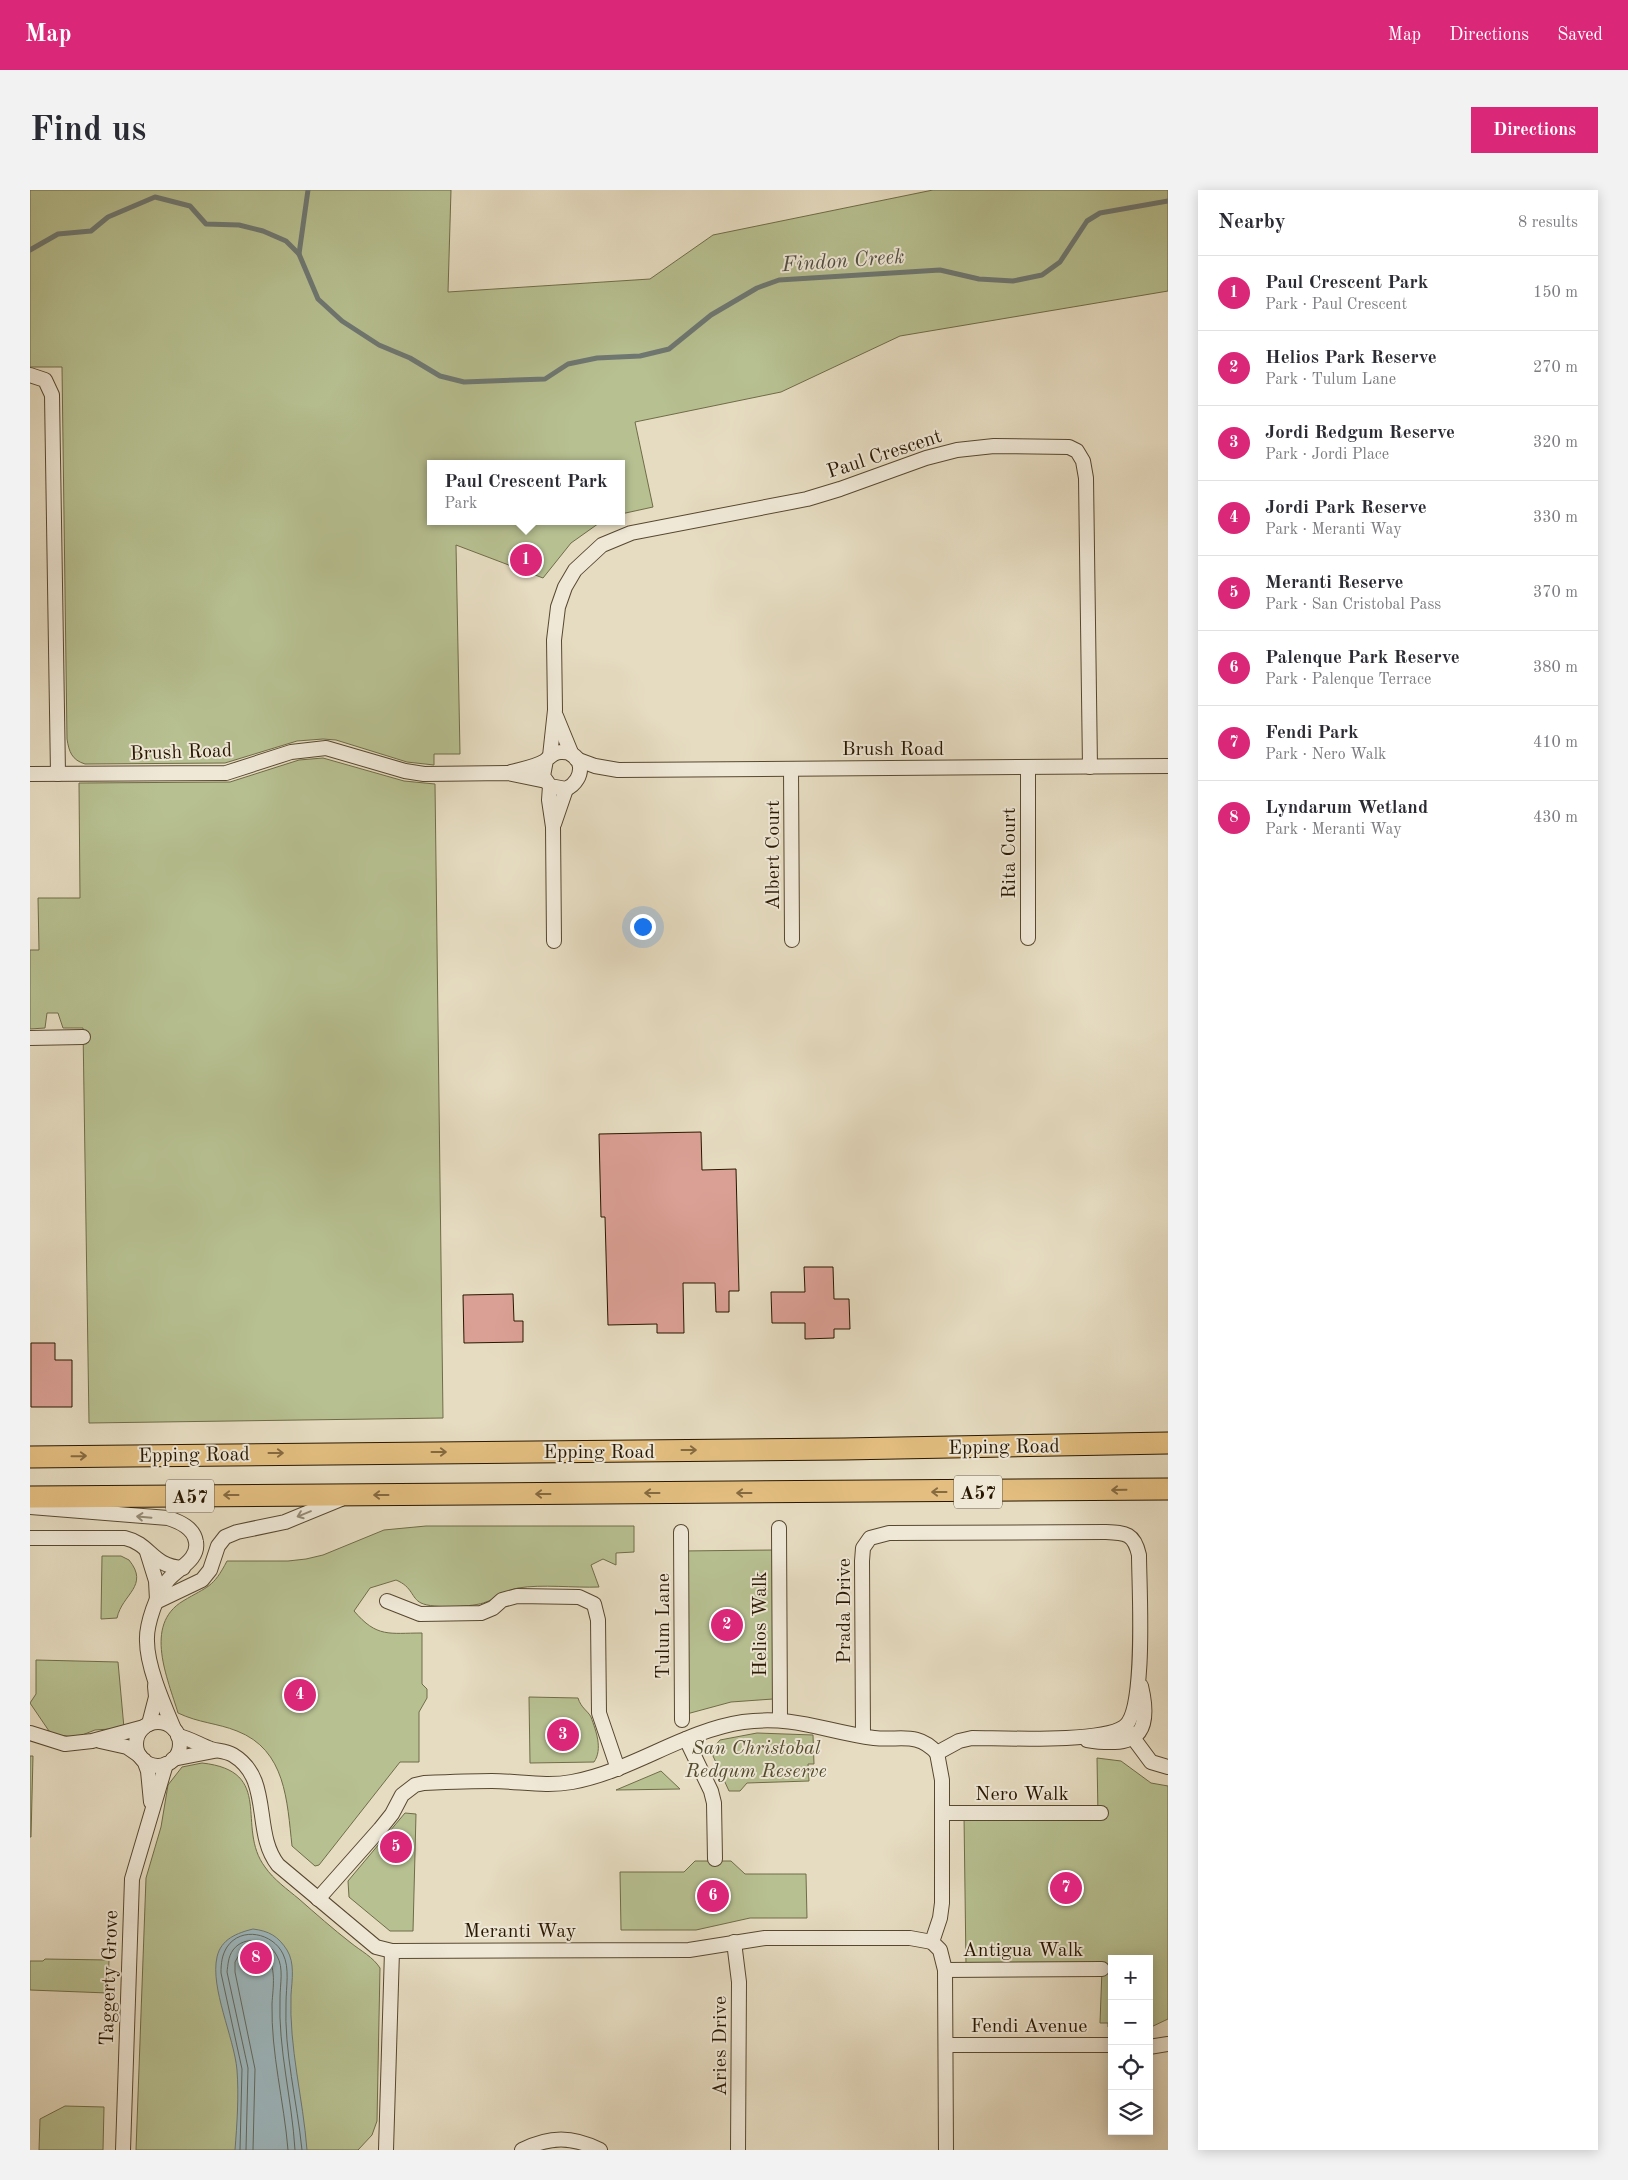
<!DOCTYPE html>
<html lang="en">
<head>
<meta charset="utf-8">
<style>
	:root { --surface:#fff; --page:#f2f2f3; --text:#2b2b33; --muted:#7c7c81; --line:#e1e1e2; --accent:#db2777 }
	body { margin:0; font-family:"Old Standard TT",serif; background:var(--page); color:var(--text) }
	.controls { position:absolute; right:15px; bottom:15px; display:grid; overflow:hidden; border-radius:0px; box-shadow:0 2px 12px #0003 }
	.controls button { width:45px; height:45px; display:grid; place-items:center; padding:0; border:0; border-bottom:1px solid var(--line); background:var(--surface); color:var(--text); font:25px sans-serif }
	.you { position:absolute; left:612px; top:736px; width:18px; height:18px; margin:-12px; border:4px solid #fff; border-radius:50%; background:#1a73e8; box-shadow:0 0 0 8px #1a73e833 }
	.badge { display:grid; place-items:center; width:32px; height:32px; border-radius:50%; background:var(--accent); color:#fff; font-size:16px; font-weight:700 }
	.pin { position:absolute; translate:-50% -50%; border:2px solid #fff; box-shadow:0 1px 5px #0006 }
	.popup { position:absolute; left:397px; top:270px; width:198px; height:65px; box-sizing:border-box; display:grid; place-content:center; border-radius:0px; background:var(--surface); filter:drop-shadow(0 1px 4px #0005); font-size:16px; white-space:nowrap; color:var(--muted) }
	.popup b { font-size:19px; color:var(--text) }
	.popup::after { content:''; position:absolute; left:50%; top:100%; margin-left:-10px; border:10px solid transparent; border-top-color:var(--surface) }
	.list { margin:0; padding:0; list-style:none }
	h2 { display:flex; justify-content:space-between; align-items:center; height:65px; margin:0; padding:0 20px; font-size:21px }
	h2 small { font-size:16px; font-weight:400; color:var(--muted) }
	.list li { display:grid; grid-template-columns:32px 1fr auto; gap:15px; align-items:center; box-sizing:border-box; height:75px; padding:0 20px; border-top:1px solid var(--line) }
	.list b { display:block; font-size:19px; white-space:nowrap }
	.list p { margin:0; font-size:16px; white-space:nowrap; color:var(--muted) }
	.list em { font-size:16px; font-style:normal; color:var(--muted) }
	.icon { flex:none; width:28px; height:28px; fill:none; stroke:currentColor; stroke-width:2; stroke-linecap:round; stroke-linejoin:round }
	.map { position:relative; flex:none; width:1138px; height:1960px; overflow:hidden; border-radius:0px }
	header { display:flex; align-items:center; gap:30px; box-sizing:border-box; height:70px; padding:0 25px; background:var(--accent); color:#fff }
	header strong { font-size:24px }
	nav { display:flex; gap:28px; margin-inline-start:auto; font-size:18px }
	.intro { display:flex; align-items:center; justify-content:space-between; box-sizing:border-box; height:120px; padding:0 30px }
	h1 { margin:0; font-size:35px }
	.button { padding:12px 22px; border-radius:0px; background:var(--accent); color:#fff; font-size:18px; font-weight:700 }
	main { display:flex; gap:30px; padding:0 30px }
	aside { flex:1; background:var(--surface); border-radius:0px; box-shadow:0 2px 12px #0003 }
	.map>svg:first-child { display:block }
	.green { fill:#b7c091; stroke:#706c48 }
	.water { fill:#9db8bf; stroke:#6e7873 }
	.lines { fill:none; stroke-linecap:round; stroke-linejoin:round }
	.shore { stroke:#626860; stroke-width:1 }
	.stream { stroke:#6e7873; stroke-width:5 }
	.building { fill:#dba095; stroke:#281700 }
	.street-casing { stroke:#584830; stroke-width:16 }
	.primary-casing { stroke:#281700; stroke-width:23 }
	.street { stroke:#efe8d7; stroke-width:14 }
	.primary { stroke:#e3be80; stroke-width:21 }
	.oneway { stroke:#866a40 }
	.oneway2 { stroke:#958a76 }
	.labels { text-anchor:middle; stroke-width:4; stroke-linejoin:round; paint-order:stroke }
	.shield { fill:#efe8d7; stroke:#645640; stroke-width:1 }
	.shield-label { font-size:19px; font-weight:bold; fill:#281700 }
	.street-label { font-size:20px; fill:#281700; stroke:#efe8d7 }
	.park-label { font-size:20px; font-style:italic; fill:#534a2c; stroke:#efe8d7 }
	.water-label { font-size:21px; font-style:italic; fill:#514f43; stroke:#efe8d7 }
</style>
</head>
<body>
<header>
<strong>Map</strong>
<nav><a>Map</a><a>Directions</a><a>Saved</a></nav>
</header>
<div class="intro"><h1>Find us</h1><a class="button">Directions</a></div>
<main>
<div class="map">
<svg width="1138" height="1960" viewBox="0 0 1138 1960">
	<rect width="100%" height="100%" fill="#e6dcc1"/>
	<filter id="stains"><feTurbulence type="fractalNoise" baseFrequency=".004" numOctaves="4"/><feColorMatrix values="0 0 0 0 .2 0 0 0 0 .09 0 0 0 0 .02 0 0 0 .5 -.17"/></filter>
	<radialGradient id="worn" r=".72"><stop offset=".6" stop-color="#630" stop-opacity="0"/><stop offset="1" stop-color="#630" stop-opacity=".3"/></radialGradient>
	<g class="green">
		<path d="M0,0h421l-3,102 202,-13 63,-44 220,-45h235v101l-268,45 -119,56 -146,30 18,85 -32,7v-50h-190v57h171l-31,22 -28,35 -87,-33 4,209h-26v11l-27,-3 -71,-22 -13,-1 -26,2 -72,22 -140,1c-13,-4 -16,-12 -18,-25l-5,-372h-32z"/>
		<polygon points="293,568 374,591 405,594 413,1228 59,1233 53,838 33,838 28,823 17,823 15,838 0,839 0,760 9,760 8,708 50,708 49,593 200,592 269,570"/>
		<path d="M396,1336h208v26l-18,1v12l-13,-6 -12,6 8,22c-25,1 -57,-3 -81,1 -13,3 -20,10 -32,14 -11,5 -53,7 -65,1 -10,-5 -8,-16 -25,-23l-26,8 -16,23c23,27 35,22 68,22v51l5,5v9l-8,14v50h-19l-81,103 -4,1 -23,-20c-5,-45 -6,-96 -55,-115 -20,-8 -38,-8 -59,-18 -10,-34 -35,-88 5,-112 25,-15 30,-13 44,-40h61l18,-2 17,-4 61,-25z"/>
		<polygon points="743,1360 743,1509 701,1512 653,1525 651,1361"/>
		<path d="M72,1366h19l8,4c21,26 -7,34 -12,58l-16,1z"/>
		<polygon points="6,1470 88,1472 94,1538 65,1540 47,1547 25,1545 19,1541 0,1513 6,1504"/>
		<path d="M499,1507l49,1c3,10 10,13 13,19 5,14 12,32 3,45l-64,1z"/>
		<polygon points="727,1543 783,1545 784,1574 778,1574 779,1591 717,1593 710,1601 699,1601 683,1566 683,1558 690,1550"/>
		<polygon points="0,1566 3,1566 1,1647 0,1647"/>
		<polygon points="1067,1568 1091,1571 1121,1593 1138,1596 1138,1829 1119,1838 1119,1769 1082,1769 1082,1837 1078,1837 1078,1833 1070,1833 1072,1779 936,1775 934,1626 1068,1625"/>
		<path d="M172,1573c74,8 33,64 63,104 9,13 22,22 34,32 17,15 34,30 52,44 10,8 22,14 29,25l-3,153 -5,14 -14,15h-222l10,-272 15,-51 7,-42 14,-18z"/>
		<polygon points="631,1581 650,1599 586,1600"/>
		<polygon points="375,1623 386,1624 383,1741 360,1741 319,1707 318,1691"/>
		<polygon points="665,1671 701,1671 715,1684 776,1684 777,1728 720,1728 666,1740 591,1740 590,1682 654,1682"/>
		<polygon points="15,1769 79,1770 78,1803 0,1800 0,1771 13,1771"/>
		<polygon points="35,1916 74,1917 73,1960 9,1960 10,1929"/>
	</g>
	<path class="water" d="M223,1739c16,2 25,7 34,21 8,13 5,30 4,45 -2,53 12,103 16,155h-72c2,-26 4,-54 2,-80 -3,-33 -27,-82 -20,-113 4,-18 20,-24 36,-28z"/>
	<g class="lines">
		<g class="shore">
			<path d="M210,1960l2,-81 -21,-96c0,-10 1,-18 6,-26 14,-21 46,-14 56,7 7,14 3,33 3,49 -2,49 11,98 16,147"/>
			<path d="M216,1960l2,-82 -21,-96c1,-7 1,-15 6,-22 12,-16 36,-10 44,6 7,12 3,28 3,42 -2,51 12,101 15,152"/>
			<path d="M223,1960l2,-81 -20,-97v-10l4,-7 15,-7 11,4c12,16 8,34 7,52 -1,50 12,97 16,146"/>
		</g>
		<g class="stream">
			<polyline points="0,60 28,44 61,41 78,27 125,7 160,16 176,34 209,35 233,41 256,51 269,64 288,109 312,131 349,155 380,168 410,186 434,192 515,189 538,174 567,168 610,166 639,159 681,125 727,98 749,90 910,80 949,89 983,91 1012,85 1030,72 1057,31 1070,23 1138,11"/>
			<polyline points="269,64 278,0"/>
		</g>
	</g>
	<g class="building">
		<polygon points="671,942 672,980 706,979 709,1101 699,1101 699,1122 686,1122 685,1093 653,1093 654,1143 627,1143 627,1134 578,1135 575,1027 571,1027 569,944"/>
		<polygon points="774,1077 803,1077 804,1109 819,1109 820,1139 804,1139 804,1148 775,1149 775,1133 742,1133 741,1102 775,1102"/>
		<polygon points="483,1104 484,1131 493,1131 493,1152 434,1153 433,1105"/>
		<polygon points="1,1153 25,1153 25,1170 42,1170 42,1217 1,1217"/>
	</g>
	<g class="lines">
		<g class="street-casing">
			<g id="street">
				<polyline points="0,185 15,190 22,205 28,584"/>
				<polyline points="526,526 542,565"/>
				<polyline points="520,566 525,520 524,450 528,417 535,397 545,380 572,355 601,343 777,309 810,299 896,268 927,260 964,256 1039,257 1047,261 1053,271 1056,288 1060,577"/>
				<polyline points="546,569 565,576 588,580 1138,576"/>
				<polyline points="761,579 762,750"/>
				<path d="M481,582c11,-3 24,-5 34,-11 5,-4 8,-9 16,-9 24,-1 25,28 5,37l-16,-3 -7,-10 3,-16"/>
				<polyline points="0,584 196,583 261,562 296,558 375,581 394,584 478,583 516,591"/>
				<polyline points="520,596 519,610 523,637 524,751"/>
				<polyline points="524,634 536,599"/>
				<polyline points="998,748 998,577"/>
				<polyline points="0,848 53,847"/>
				<path d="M0,1317l138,11c12,4 26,10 28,24 3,18 -18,26 -28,38 -11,13 -22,45 -21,61 0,26 17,64 27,88"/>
				<polyline points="749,1338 750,1530"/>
				<polyline points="651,1342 652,1530"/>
				<path d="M0,1348h95c26,6 26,28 58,30"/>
				<polyline points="117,1362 126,1391 127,1410"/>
				<polyline points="128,1411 172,1390 180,1380 188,1356 195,1347 207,1342 255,1332 311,1309"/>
				<polyline points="357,1411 390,1424 451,1423 463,1418 472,1410 487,1406 549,1407 564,1414 568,1430 569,1523 588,1579"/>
				<circle cx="128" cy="1554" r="22"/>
				<polyline points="119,1534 126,1507 125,1496"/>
				<polyline points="1098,1541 1121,1572 1138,1577"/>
				<polyline points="0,1543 35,1554 62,1551 114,1537"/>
				<path d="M148,1546c11,2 22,9 33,13 6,2 15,2 22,6 40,24 19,77 45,110l98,82 16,4 297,-1 76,-12h145l22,4"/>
				<polyline points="656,1549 681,1601 684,1613 685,1669"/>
				<path d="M1057,1550c48,8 66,-4 54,-54"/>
				<polyline points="70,1551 97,1557 110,1566"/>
				<polyline points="907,1563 912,1590 912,1713 910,1728 902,1752 910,1760 915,1780 916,1960"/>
				<polyline points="143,1569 184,1561"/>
				<polyline points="114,1570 118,1581 121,1612"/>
				<polyline points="912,1623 1071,1623"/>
				<path d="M288,1709l62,-70 12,-15 10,-19 13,-10 9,-2c23,-1 46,-2 68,-2 27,0 53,6 80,1 60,-11 111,-51 171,-60 52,-7 83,10 131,16 26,3 43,-7 63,15l22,-12 13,-3c32,0 129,5 152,-11 23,-16 15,-141 15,-172 -5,-22 -13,-22 -34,-23l-216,1 -19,5 -7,10 -1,13 1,175"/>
				<polyline points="704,1752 709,1792 708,1960"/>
				<polyline points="915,1780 1072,1779"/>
				<polyline points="916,1855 1082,1855"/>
				<polyline points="1119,1857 1138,1854"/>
				<polyline points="93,1960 102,1689 136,1574"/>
				<polyline points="356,1960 362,1761"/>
				<path d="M492,1960c28,-14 50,-14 78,0"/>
			</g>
		</g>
		<g class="primary-casing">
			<g id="primary">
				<polyline points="0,1267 814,1259 1138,1253"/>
				<polyline points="0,1307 1138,1299"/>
			</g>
		</g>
		<use href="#street" class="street"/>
		<use href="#primary" class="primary"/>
	</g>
	<defs><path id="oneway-shaft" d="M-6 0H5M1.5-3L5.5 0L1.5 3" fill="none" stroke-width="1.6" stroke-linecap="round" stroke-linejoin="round" transform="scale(1.25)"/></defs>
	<g class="oneway">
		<use href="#oneway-shaft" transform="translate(659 1260)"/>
		<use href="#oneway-shaft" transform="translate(409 1262)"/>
		<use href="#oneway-shaft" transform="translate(246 1263)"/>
		<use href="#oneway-shaft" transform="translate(49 1266) rotate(-1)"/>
		<use href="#oneway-shaft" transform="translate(1089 1300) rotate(179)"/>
		<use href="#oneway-shaft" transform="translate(909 1302) rotate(180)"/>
		<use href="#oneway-shaft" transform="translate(622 1303) rotate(180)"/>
		<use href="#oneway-shaft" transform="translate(714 1303) rotate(180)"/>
		<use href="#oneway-shaft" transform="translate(513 1304) rotate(180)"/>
		<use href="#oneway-shaft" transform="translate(201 1305) rotate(180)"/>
		<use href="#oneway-shaft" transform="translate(351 1305) rotate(180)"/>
	</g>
	<g class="oneway2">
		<use href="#oneway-shaft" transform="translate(274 1324) rotate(158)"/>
		<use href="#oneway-shaft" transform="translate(114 1327) rotate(-175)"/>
	</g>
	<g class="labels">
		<g class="shield">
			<rect x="924" y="1285.5" width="48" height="33" rx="4"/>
			<rect x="136" y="1289.5" width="48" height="33" rx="4"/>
		</g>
		<g class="shield-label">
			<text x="948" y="1309">A57</text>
			<text x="160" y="1313">A57</text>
		</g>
		<g class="street-label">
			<text transform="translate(854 263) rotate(-18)" y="7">Paul Crescent</text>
			<text x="863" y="565">Brush Road</text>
			<text transform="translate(151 561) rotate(-2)" y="7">Brush Road</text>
			<text transform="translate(978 663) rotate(-90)" y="7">Rita Court</text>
			<text transform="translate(742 665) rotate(-90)" y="7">Albert Court</text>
			<text transform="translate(974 1256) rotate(-1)" y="7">Epping Road</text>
			<text x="569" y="1268">Epping Road</text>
			<text transform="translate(164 1264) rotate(-1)" y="7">Epping Road</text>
			<text transform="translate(813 1421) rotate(-90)" y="7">Prada Drive</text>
			<text transform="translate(729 1434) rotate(-90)" y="7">Helios Walk</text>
			<text transform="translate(632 1436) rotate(-90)" y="7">Tulum Lane</text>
			<text x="992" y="1610">Nero Walk</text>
			<text x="490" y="1747">Meranti Way</text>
			<text x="993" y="1766">Antigua Walk</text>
			<text transform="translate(78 1788) rotate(-88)" y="7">Taggerty Grove</text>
			<text x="999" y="1842">Fendi Avenue</text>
			<text transform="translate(689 1856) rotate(-90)" y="7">Aries Drive</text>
		</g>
		<g class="park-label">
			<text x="726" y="1564">San Christobal<tspan x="726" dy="23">Redgum Reserve</tspan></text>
		</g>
		<g class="water-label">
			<text transform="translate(813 70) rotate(-4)" y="7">Findon Creek</text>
		</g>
	</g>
	<rect width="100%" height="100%" filter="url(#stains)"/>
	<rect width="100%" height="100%" fill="url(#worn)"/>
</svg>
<div class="controls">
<button>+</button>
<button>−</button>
<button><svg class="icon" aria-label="locate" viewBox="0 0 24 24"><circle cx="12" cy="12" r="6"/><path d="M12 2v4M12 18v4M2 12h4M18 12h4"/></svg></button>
<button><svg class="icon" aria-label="layers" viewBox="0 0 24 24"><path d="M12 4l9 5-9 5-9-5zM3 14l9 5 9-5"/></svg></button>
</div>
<div class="you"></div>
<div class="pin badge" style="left:496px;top:370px">1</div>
<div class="popup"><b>Paul Crescent Park</b>Park</div>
<div class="pin badge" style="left:697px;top:1435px">2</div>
<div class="pin badge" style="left:533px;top:1545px">3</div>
<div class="pin badge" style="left:270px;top:1505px">4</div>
<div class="pin badge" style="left:366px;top:1657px">5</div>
<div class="pin badge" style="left:683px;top:1706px">6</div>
<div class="pin badge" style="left:1036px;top:1698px">7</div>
<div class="pin badge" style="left:226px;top:1768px">8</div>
</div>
<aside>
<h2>Nearby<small>8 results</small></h2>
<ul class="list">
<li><span class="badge">1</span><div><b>Paul Crescent Park</b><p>Park · Paul Crescent</p></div><em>150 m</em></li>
<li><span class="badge">2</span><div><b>Helios Park Reserve</b><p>Park · Tulum Lane</p></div><em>270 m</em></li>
<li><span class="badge">3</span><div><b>Jordi Redgum Reserve</b><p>Park · Jordi Place</p></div><em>320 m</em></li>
<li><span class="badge">4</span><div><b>Jordi Park Reserve</b><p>Park · Meranti Way</p></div><em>330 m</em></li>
<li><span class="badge">5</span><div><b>Meranti Reserve</b><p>Park · San Cristobal Pass</p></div><em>370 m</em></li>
<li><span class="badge">6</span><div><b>Palenque Park Reserve</b><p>Park · Palenque Terrace</p></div><em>380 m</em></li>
<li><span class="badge">7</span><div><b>Fendi Park</b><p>Park · Nero Walk</p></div><em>410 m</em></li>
<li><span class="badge">8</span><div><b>Lyndarum Wetland</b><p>Park · Meranti Way</p></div><em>430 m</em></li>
</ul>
</aside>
</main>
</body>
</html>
